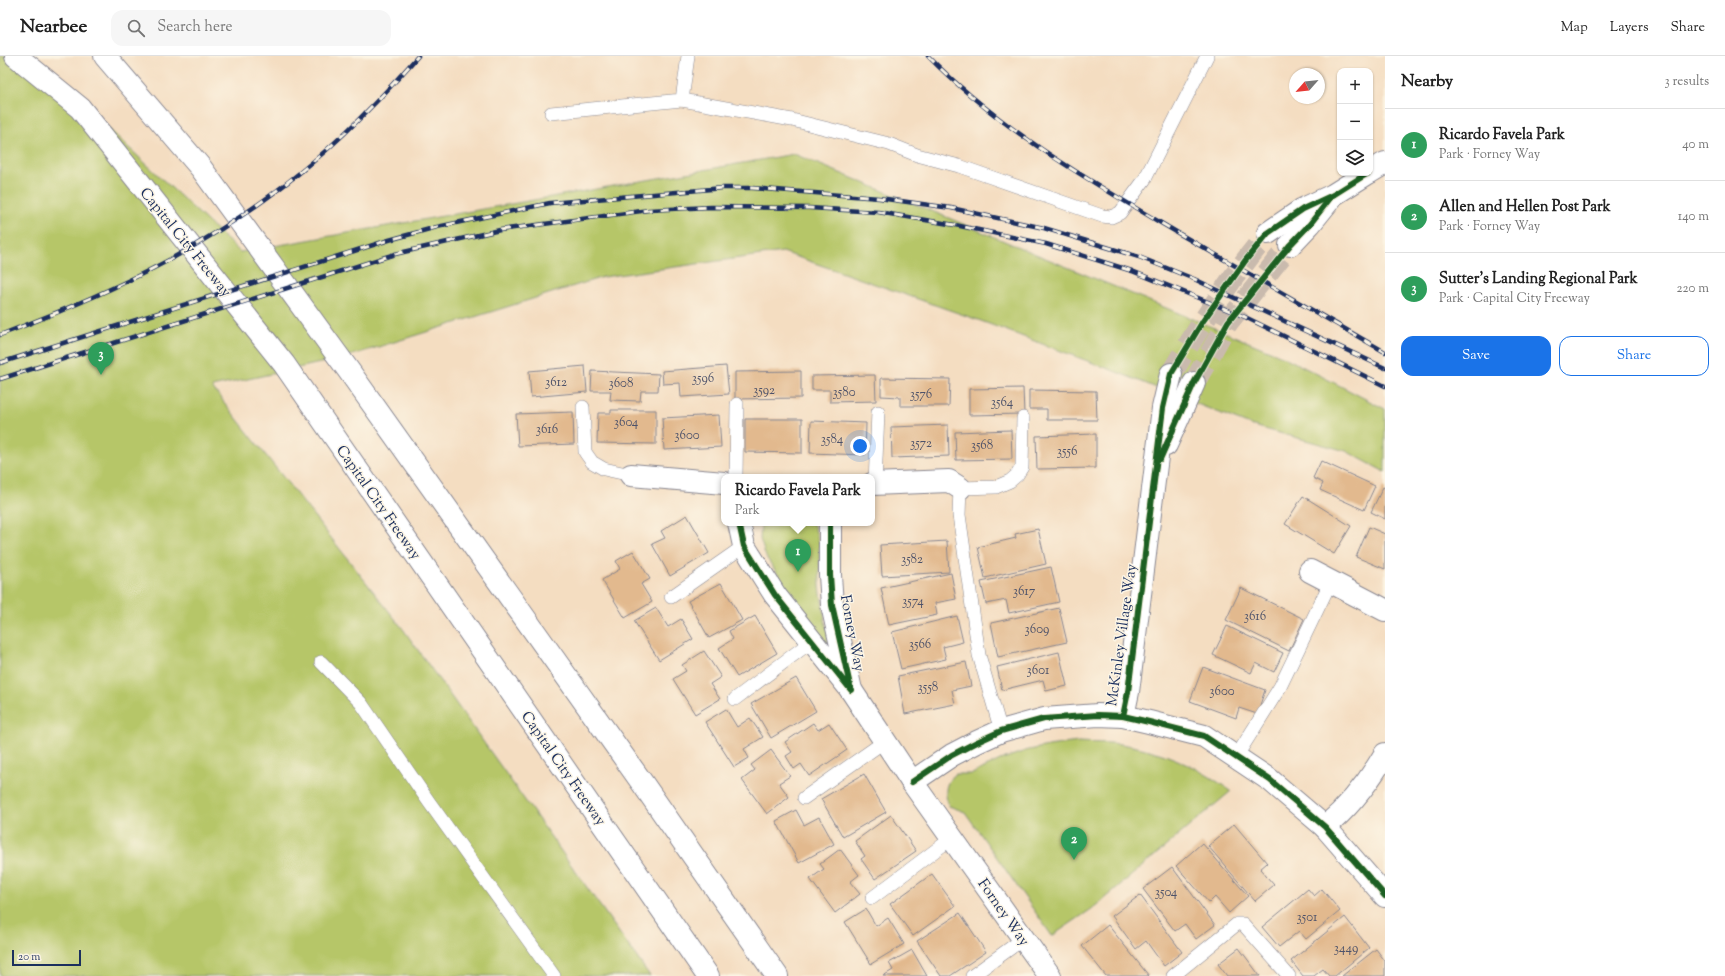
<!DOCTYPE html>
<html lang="en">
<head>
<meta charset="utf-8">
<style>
	:root { --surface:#fff; --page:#f6f6f6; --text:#222; --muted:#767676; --line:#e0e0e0; --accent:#1a73e8 }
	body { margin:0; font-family:"Sorts Mill Goudy",serif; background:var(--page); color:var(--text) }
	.controls { position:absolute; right:12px; top:12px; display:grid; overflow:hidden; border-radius:8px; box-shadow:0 1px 3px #0004 }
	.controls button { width:36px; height:36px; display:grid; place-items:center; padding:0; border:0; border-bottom:1px solid var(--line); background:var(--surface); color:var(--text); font:20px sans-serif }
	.compass { position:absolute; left:1289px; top:12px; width:36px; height:36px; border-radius:50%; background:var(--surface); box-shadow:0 1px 3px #0004; rotate:243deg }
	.scale { position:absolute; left:12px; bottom:10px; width:69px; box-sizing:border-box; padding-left:4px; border:2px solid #1b2f5e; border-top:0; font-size:11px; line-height:14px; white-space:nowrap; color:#1b2f5e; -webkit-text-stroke:3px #fcf5e5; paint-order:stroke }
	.you { position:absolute; left:860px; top:390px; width:14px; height:14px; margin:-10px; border:3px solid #fff; border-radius:50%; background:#1a73e8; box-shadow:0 0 0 6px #1a73e833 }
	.badge { display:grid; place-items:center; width:26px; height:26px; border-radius:50%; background:var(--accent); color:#fff; font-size:13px; font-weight:700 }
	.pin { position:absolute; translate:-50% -33px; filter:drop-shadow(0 1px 2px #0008) }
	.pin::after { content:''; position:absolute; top:21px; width:14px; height:12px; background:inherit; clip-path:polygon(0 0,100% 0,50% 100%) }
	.popup { position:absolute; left:721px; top:418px; width:154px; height:52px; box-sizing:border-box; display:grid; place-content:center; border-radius:8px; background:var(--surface); filter:drop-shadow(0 1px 3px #0005); font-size:13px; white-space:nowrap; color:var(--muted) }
	.popup b { font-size:15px; color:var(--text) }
	.popup::after { content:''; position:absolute; left:50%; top:100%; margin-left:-8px; border:8px solid transparent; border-top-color:var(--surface) }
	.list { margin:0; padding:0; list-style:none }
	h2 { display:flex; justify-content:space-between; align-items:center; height:52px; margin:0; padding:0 16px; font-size:17px }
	h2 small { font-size:13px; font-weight:400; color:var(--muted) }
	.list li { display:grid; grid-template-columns:26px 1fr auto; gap:12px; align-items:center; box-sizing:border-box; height:72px; padding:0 16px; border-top:1px solid var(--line) }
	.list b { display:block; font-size:15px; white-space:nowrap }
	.list p { margin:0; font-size:13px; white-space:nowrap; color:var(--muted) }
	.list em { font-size:13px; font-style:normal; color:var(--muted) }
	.actions { display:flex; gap:8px; padding:12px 16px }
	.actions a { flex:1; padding:9px 0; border:1px solid var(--accent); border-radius:12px; text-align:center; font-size:14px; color:var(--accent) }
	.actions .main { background:var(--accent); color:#fff }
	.icon { flex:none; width:22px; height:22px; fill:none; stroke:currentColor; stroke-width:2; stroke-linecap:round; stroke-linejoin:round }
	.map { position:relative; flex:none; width:1385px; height:920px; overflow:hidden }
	header { display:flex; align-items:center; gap:24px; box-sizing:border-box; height:56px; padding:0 20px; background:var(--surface); border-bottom:1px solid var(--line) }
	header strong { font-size:19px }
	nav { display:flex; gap:22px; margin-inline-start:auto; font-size:14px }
	.search { width:280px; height:36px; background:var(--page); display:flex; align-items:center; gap:10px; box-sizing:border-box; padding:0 14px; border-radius:12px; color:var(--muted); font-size:15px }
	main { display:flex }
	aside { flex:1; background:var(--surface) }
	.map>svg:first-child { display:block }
	.green { fill:#b6c668; stroke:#687a63 }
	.building { fill:#e2b98e }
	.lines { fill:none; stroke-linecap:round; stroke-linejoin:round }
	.street-tunnel { stroke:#c9baad; stroke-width:22; stroke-dasharray:22 11; stroke-linecap:butt }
	.lane-casing { stroke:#888690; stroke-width:14 }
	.street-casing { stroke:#888690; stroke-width:24 }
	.highway-casing { stroke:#888690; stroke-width:24 }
	.lane { stroke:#fff; stroke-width:13 }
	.street { stroke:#fff; stroke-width:22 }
	.highway { stroke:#fff; stroke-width:22 }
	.rail-casing { stroke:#1b2f5e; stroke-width:4.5 }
	.rail { stroke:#fcf5e5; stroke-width:3; stroke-dasharray:9; stroke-linecap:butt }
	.cycleway-casing { stroke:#fcf5e5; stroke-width:8 }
	.cycleway { stroke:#1b5e20; stroke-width:6 }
	.labels { text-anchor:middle; stroke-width:3; stroke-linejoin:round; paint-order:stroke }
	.number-label { font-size:13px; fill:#4d526a }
	.street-label { font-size:15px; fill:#1b2f5e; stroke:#fcf5e5 }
</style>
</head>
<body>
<header>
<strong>Nearbee</strong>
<div class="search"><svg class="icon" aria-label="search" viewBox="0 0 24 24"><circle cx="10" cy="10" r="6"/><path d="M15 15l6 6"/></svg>Search here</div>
<nav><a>Map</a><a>Layers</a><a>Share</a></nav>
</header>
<main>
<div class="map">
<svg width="1385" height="920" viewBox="0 0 1385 920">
	<rect width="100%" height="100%" fill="#fcf5e5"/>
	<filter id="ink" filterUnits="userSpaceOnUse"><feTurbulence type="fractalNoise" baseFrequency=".025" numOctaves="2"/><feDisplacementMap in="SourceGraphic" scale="8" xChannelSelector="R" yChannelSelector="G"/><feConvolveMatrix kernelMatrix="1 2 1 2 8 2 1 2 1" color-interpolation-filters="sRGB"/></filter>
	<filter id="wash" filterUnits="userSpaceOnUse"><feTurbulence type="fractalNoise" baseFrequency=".012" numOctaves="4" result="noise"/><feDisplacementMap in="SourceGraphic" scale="16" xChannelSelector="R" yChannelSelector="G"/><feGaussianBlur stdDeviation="0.9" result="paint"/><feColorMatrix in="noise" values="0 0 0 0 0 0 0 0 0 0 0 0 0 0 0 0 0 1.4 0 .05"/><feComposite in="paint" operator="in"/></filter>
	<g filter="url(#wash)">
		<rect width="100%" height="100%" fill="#f4ddc1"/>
		<g class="green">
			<polygon points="0,0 31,0 240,196 794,98 1282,300 1385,353 1385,416 1346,395 1250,369 1109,313 981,265 783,196 603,221 343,302 212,331 403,573 650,920 0,920"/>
			<polygon points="761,467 813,467 819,485 820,531 830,595 766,501 760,483"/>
			<path d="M1078,686c14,1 29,0 43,2 44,7 75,22 110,47l-138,117 -41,28 -87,-124 -16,-6c-5,-12 -5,-24 7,-32h16l28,-14 25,-9 23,-5z"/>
		</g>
		<g id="blocks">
			<g class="building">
				<polygon points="585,310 587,336 531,341 529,315"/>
				<polygon points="726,310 729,338 681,341 680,327 663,328 662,315"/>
				<polygon points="592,315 659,318 658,335 641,335 640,345 610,344 611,335 591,335"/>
				<polygon points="801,315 801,342 735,343 735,316"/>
				<polygon points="875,319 876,345 830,346 830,334 812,334 812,320"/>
				<polygon points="881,322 950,323 949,350 900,350 900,341 881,340"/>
				<polygon points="1023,332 1024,358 969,359 969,333"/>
				<polygon points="1029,334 1096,335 1097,364 1047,364 1047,353 1029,353"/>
				<polygon points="611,354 656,354 656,388 597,387 598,357 611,357"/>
				<polygon points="573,356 574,388 518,390 516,358"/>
				<polygon points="719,359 721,391 664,394 662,362"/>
				<polygon points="745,363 802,363 802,397 745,396"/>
				<polygon points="811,365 866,367 865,399 810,397"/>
				<polygon points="948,369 949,400 892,402 891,371"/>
				<polygon points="1011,374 1012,403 956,404 955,376"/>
				<polygon points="1096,378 1096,412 1037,413 1036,380"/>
				<polygon points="1321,405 1375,430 1364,454 1320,434 1323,427 1313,422"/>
				<polygon points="1383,431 1385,432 1385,463 1371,456"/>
				<polygon points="1303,440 1351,470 1334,498 1285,468"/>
				<polygon points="687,459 709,497 670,520 652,488 665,482 661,475"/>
				<polygon points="1369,471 1385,478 1385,513 1356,501"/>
				<polygon points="1038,473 1046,508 985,522 978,491 1016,482 1015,478"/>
				<polygon points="947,485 949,516 882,520 880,489"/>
				<polygon points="633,495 650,523 641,528 652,546 625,562 602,524 620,513 616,505"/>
				<polygon points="1051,511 1059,546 1009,557 1006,544 986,548 981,526"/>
				<polygon points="951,517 956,543 935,547 937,559 889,569 881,532"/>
				<polygon points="721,527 742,564 709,582 688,545"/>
				<polygon points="1241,532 1304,563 1289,595 1226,564"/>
				<polygon points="656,552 668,571 681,563 693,583 659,604 634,565"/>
				<polygon points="1059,552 1067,586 998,601 991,567"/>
				<polygon points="755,560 777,597 737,621 719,592 733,583 729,575"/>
				<polygon points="957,560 963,586 943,591 946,603 901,613 892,576"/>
				<polygon points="1227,570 1283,597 1274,616 1256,607 1251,617 1213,599"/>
				<polygon points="704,595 721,621 710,628 720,643 695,658 673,623 686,615 682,609"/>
				<polygon points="1059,596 1067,630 1046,635 1043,624 1002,634 997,611"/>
				<polygon points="966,606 971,630 952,634 955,648 905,658 898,620"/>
				<polygon points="1203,611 1265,634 1257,658 1239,652 1236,662 1190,645"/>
				<polygon points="796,622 816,655 771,682 751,648"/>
				<polygon points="726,653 737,671 750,662 763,681 744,693 749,702 734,711 705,666"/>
				<polygon points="813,667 818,674 829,667 847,694 809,720 801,708 794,713 786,700 792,696 785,686"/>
				<polygon points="771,694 790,720 779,727 789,741 767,758 742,724 755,714 751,709"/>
				<polygon points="864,718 886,756 843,781 821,743"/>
				<polygon points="796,754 804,769 819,761 834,788 799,807 776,765"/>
				<polygon points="891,759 916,795 875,823 861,803 865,800 855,785"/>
				<polygon points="1234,768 1267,807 1260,813 1274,829 1255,845 1208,790"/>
				<polygon points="1202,787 1248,840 1229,857 1215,841 1209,847 1176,810"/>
				<polygon points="840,793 859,819 850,826 860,838 835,857 810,823 824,813 820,808"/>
				<polygon points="1172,811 1215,869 1196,883 1185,868 1175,875 1143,833"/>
				<polygon points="932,818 955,850 913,880 890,848"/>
				<polygon points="1308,833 1314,840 1322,833 1340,855 1306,883 1299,875 1279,891 1262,871"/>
				<polygon points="1140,839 1182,896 1164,910 1146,885 1136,893 1112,860"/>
				<polygon points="866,853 876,870 888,862 904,888 871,908 845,866"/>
				<polygon points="960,857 986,896 950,920 941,920 917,885"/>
				<polygon points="1345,861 1369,892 1335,920 1329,920 1323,913 1314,920 1303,920 1291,905"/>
				<polygon points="1108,869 1149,920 1106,920 1082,890"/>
				<polygon points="1239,892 1260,920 1227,920 1218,908"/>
				<polygon points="1376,893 1385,905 1385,920 1342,920"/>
				<polygon points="912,894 927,920 883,920 893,914 889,907"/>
			</g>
		</g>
	</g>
	<g filter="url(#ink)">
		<use href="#blocks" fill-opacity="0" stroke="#888690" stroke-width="1"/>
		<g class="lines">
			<g class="street-tunnel">
				<path d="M1171,318c29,-49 60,-97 97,-141"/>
				<polyline points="1194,327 1228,266 1290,189"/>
			</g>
			<g class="lane-casing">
				<g id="lane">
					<polyline points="682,44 792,64 889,88 917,99 959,110 1102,160 1111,161 1120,157 1145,123 1207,0"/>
					<polyline points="551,57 682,44 688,0"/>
					<polyline points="583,351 585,396 592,406 604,413 631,419"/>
					<polyline points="736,421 737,348"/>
					<polyline points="875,428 878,356"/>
					<polyline points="671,541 744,490"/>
					<polyline points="321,606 361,647 429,746 554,920"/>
					<polyline points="735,643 812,585"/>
					<polyline points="1001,675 979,599 959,459 960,432 996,431 1010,425 1017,419 1022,411 1023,362"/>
					<polyline points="1236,701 1280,631 1331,525"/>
					<polyline points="804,742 885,685"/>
					<polyline points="872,842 952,782"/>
					<polyline points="972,920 1023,883"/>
					<polyline points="1173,920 1237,868 1243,868 1289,920"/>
				</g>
			</g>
			<g class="street-casing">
				<g id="street">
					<polyline points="1370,116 1385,107"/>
					<polyline points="1268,177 1303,153 1333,139 1368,117"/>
					<polyline points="1290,189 1310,168 1331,142"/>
					<polyline points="1166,389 1194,327"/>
					<polyline points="631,419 724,427"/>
					<polyline points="872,428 949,425 960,432"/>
					<polyline points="739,467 744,490 775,539 851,634 832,549 830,519 830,467"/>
					<polyline points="1310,515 1385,554"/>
					<polyline points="851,634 912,726 1050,920"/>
					<polyline points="1123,660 1128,636 1163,352 1171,318"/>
					<polyline points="912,726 952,699 977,686 1001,675 1044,663 1098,659 1123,660 1149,666 1204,680 1270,724 1325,771 1385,840"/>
					<path d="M1325,771c24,-20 45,-47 60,-73"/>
				</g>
			</g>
			<g class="highway-casing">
				<g id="highway">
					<polyline points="16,0 80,52 284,308 708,920"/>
					<polyline points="105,0 201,112 349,315 643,728 777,920"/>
				</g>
			</g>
			<use href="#lane" class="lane"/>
			<use href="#street" class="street"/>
			<use href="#highway" class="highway"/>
			<g class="rail-casing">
				<g id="rail">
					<path d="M928,0c72,74 162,125 250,177 69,39 138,80 207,119"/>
					<path d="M0,279c58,-22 115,-46 169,-75 73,-40 144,-92 202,-153 16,-16 32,-34 47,-51"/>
					<polyline points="0,307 389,184 437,171 550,147 723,132 752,132 879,142 951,152 1044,172 1139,201 1194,223 1385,312"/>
					<polyline points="0,323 395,198 500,174 649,154 711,151 809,152 878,156 955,169 1046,188 1132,215 1245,261 1385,330"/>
				</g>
			</g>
			<use href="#rail" class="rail"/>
			<g class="cycleway-casing">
				<g id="cycleway">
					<polyline points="1160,403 1194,327 1228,266 1290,189 1310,168 1331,141"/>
					<polyline points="739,467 744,490 775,539 851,634 832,549 830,519 830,467"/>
					<polyline points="1123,660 1128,636 1163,352 1171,318 1203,265 1245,205 1268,177 1303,153 1333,139 1368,117"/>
					<polyline points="912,726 952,699 977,686 1001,675 1044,663 1098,659 1123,660 1149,666 1204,680 1270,724 1325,771 1385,840"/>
				</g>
			</g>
			<use href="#cycleway" class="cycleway"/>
		</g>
	</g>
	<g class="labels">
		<g class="number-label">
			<text x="703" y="326">3596</text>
			<text x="556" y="330">3612</text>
			<text x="621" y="331">3608</text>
			<text x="764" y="338">3592</text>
			<text x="844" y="340">3580</text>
			<text x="921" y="342">3576</text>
			<text x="1002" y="350">3564</text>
			<text x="626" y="370">3604</text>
			<text x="547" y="377">3616</text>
			<text x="687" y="383">3600</text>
			<text x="832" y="387">3584</text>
			<text x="921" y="391">3572</text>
			<text x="982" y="393">3568</text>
			<text x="1067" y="399">3556</text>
			<text x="912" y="507">3582</text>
			<text x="1024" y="539">3617</text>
			<text x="913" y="549">3574</text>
			<text x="1255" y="564">3616</text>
			<text x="1037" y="577">3609</text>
			<text x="920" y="592">3566</text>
			<text x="1038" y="618">3601</text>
			<text x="928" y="635">3558</text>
			<text x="1222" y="639">3600</text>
			<text x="1166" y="840">3504</text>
			<text x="1307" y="865">3501</text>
			<text x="1346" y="896">3449</text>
		</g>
		<g class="street-label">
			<text transform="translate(186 186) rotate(51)" y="5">Capital City Freeway</text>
			<text transform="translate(379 446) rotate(55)" y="5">Capital City Freeway</text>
			<text transform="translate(853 577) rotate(79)" y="5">Forney Way</text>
			<text transform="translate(1121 579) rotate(-82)" y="5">McKinley Village Way</text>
			<text transform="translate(564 712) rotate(55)" y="5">Capital City Freeway</text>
			<text transform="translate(1004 856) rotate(55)" y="5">Forney Way</text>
		</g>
	</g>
</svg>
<div class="controls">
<button>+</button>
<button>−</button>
<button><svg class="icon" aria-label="layers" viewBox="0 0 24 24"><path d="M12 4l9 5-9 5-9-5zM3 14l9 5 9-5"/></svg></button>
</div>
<svg class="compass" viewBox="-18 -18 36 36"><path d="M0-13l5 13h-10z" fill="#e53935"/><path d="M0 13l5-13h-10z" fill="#767676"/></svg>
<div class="scale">20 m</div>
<div class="you"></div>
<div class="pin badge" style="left:798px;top:516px;background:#2e9e5b">1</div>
<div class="popup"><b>Ricardo Favela Park</b>Park</div>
<div class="pin badge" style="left:1074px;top:804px;background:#2e9e5b">2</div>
<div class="pin badge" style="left:101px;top:319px;background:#2e9e5b">3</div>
</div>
<aside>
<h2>Nearby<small>3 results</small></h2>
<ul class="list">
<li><span class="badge" style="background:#2e9e5b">1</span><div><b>Ricardo Favela Park</b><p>Park · Forney Way</p></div><em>40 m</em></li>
<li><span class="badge" style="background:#2e9e5b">2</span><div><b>Allen and Hellen Post Park</b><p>Park · Forney Way</p></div><em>140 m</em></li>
<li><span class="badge" style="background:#2e9e5b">3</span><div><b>Sutter's Landing Regional Park</b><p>Park · Capital City Freeway</p></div><em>220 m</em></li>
</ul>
<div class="actions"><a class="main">Save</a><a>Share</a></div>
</aside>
</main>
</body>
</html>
